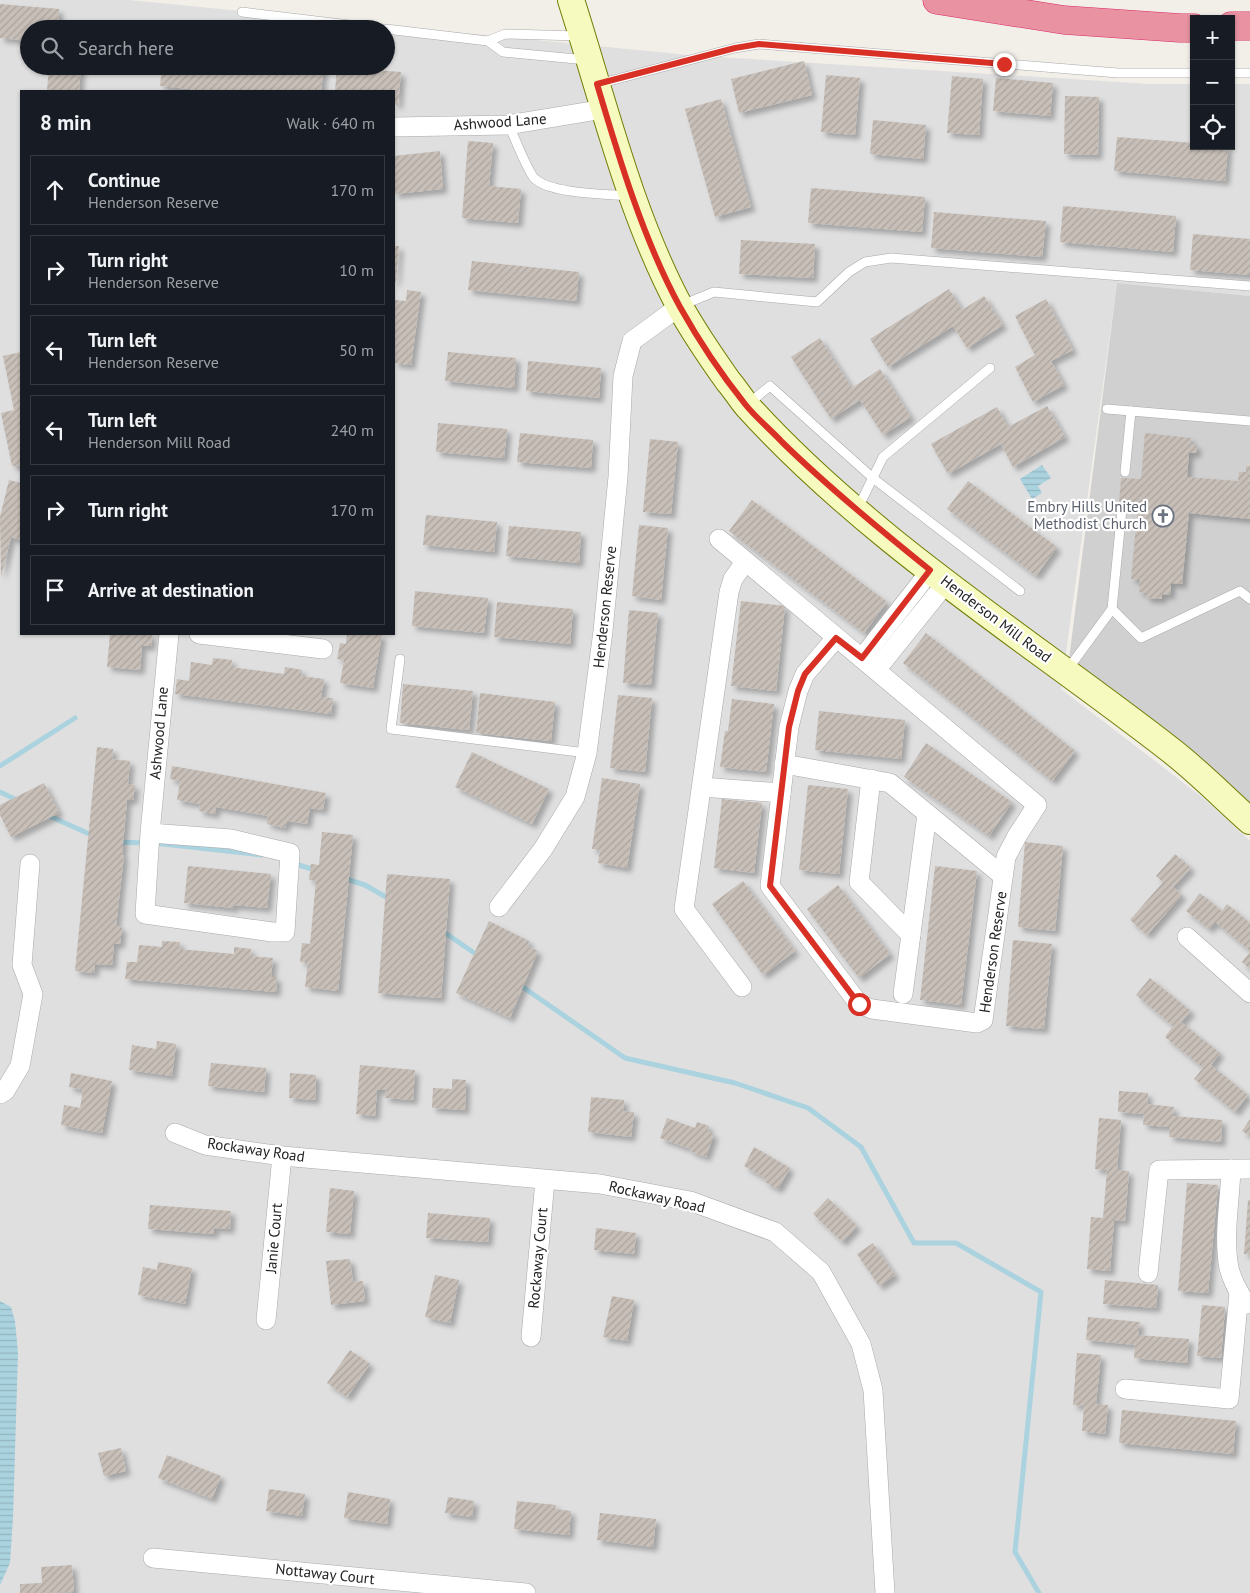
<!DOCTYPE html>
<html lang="en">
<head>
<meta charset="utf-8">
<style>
	:root { --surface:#171b24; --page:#242831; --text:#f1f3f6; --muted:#9ea1a6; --line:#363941 }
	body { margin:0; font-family:"PT Sans",sans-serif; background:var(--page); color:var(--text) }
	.controls { position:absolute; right:15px; top:15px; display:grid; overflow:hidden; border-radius:0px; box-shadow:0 1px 4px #0004 }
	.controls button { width:45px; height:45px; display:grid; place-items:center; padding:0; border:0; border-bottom:1px solid var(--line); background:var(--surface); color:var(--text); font:25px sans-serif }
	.stop { position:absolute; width:15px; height:15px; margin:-11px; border:4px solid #d93025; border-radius:50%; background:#fff }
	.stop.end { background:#d93025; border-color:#fff; box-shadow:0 1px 5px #0008 }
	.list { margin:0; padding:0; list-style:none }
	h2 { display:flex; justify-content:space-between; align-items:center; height:65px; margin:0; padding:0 20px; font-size:21px }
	h2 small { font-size:16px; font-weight:400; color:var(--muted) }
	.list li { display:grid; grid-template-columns:32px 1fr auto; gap:15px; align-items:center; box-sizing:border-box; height:70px; margin:0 10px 10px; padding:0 10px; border:1px solid var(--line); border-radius:0px }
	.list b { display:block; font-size:19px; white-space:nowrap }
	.list p { margin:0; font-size:16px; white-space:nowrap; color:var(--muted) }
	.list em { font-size:16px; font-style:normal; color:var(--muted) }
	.icon { flex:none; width:28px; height:28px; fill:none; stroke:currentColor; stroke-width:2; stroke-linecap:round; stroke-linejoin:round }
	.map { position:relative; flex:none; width:1250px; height:1593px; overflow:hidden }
	.search { position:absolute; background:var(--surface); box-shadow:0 1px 4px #0004; left:20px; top:20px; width:375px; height:55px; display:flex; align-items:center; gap:12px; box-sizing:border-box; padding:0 18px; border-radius:28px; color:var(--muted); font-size:19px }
	.panel { position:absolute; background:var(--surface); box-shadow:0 1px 4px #0004; left:20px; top:90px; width:375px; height:545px; border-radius:0px }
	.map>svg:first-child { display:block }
	.residential { fill:#e0dfdf; fill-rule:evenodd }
	.religious { fill:#d0d0d0 }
	.water { fill:url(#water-rules) }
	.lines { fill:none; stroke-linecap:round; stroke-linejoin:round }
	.stream { stroke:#aad3df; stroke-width:5 }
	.building { fill:url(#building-hatch); filter:url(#shadow) }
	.lane-casing { stroke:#a9a9a9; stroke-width:10 }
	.street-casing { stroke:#a9a9a9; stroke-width:20 }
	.secondary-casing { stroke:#707d05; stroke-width:28 }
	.highway-casing { stroke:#dc2a67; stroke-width:29 }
	.lane { stroke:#fff; stroke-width:9 }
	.street { stroke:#fff; stroke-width:19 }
	.secondary { stroke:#f7fabf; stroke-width:26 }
	.highway { stroke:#e892a2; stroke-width:28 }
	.route { stroke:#d93025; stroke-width:6 }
	.labels { text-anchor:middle; stroke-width:4.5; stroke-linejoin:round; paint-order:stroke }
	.street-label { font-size:15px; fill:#222; stroke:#fff }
	.worship-label { font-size:15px; fill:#5b616d; stroke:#fff; text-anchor:end }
</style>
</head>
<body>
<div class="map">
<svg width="1250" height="1593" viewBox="0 0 1250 1593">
	<defs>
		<pattern id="water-rules" width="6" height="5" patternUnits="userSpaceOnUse" patternTransform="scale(1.25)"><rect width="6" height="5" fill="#aad3df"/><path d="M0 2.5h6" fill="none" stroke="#92b5bf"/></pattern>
		<pattern id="building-hatch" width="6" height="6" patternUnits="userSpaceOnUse" patternTransform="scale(1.25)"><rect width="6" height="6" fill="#c7bfb8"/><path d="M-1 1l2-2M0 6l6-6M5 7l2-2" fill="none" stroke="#aba49e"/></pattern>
		<filter id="shadow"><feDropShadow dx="4.5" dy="4.5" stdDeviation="2.5" flood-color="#0004"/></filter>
	</defs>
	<rect width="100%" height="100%" fill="#f2efe9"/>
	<path class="residential" d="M0,0h129l559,55 462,29h44v62h37v-62h19v212l-133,-13 -56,406 141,108 48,44v752h-1250zM29,29h357v37h-357zM21,91h373v543h-373z"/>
	<polygon class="religious" points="1117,283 1250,296 1250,802 1199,760 1069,659"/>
	<g class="water">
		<polygon points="1042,465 1051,478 1038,486 1042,493 1032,499 1020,479"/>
		<polygon points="0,1301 11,1307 15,1321 18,1353 13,1518 10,1563 0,1585"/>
	</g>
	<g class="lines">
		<g class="stream">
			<polyline points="0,766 75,718"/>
			<polyline points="0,792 19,801"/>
			<polyline points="47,815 94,836"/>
			<polyline points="116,842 145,843"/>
			<polyline points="154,843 262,855"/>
			<polyline points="292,863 315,870"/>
			<polyline points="343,878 365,885 391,900"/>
			<polyline points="441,930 480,957"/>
			<polyline points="517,983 625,1058 735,1083 808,1108 861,1147 914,1243 956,1243 1041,1292 1015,1552 1039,1593"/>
		</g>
	</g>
	<g class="building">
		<polygon points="0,4 59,9 58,29 29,29 29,41 0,38"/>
		<polygon points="804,61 812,95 739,113 731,79"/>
		<polygon points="49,66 81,66 79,91 47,91"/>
		<polygon points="162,66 324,66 321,91 190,91 190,89 160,86"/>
		<polygon points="337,67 401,72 398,105 394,104 394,91 335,91"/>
		<polygon points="826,75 860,78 855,135 821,132"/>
		<polygon points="952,76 983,79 979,135 947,133"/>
		<polygon points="996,78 1053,83 1050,116 993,111"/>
		<polygon points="1065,96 1099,97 1098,155 1064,154"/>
		<polygon points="721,99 751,207 715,217 685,109"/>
		<polygon points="873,120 926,125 923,159 870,154"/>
		<polygon points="1117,137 1194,143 1194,146 1228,146 1225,181 1114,171"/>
		<polygon points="468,141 493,143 489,186 521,189 518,223 462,218"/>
		<polygon points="440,151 443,189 394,194 394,156"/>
		<polygon points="811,188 925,197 922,232 808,223"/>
		<polygon points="1063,206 1176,216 1173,252 1060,242"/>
		<polygon points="934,212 1046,221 1042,257 931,248"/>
		<polygon points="1193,234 1250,239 1250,275 1190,270"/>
		<polygon points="741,240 815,244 813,278 739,274"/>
		<polygon points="394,246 399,246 396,282 394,282"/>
		<polygon points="472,261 579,272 576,301 468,290"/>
		<polygon points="949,289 962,310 984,296 1003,325 967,348 953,326 888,367 870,339"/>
		<polygon points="407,290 421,292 411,365 394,363 394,300 406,301"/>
		<polygon points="1046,299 1073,350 1051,361 1064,385 1033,402 1015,367 1035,355 1015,316"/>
		<polygon points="820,338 852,388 880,369 911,417 883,435 860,400 831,419 791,357"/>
		<polygon points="21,352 21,465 12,466 1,413 14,410 3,356"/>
		<polygon points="448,352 516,358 514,388 445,381"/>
		<polygon points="528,361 601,368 599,398 526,391"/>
		<polygon points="1047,406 1065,437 1013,467 1001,444 948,474 931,444 997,407 1008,427"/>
		<polygon points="438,423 507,429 504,458 436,452"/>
		<polygon points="520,433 593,440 591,468 517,462"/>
		<polygon points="1145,433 1191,438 1190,444 1197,445 1196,453 1189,453 1187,477 1238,481 1239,472 1246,472 1246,466 1250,466 1250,519 1189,513 1182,584 1171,583 1170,595 1162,594 1162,599 1146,598 1146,593 1139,592 1140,580 1131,579 1138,505 1119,503 1121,478 1141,479"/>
		<polygon points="650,439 678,442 671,514 643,512"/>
		<polygon points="9,480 21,483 21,540 11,537 1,577 0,517"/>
		<polygon points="968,481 1057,547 1036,576 947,509"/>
		<polygon points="752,500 887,602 864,633 729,531"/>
		<polygon points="426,515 497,522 494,552 423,545"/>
		<polygon points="639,525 668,528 661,600 632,596"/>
		<polygon points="509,526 581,532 579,563 506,556"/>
		<polygon points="415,591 488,598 484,633 412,626"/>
		<polygon points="741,601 785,606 776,691 731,686"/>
		<polygon points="497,602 573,609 570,644 494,637"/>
		<polygon points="629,610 658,613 651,685 623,683"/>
		<polygon points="926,633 1075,751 1052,781 903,663"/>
		<polygon points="110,634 152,634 151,646 142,646 140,670 107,667"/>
		<polygon points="347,634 382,634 373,688 340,683 344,660 337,659 340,643 346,644"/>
		<polygon points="213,658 232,660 231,667 284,674 285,667 302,670 301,676 324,679 321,697 333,698 331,714 175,694 177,679 189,681 191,662 212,665"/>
		<polygon points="403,684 473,691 469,730 400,723"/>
		<polygon points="480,693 555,702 551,741 476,733"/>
		<polygon points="618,695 652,698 645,772 610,768"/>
		<polygon points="732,699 774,704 766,772 720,767 725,731 728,731"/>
		<polygon points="819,711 905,720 901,759 815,750"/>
		<polygon points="926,743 1012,802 989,836 904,777"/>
		<polygon points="97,747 113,749 112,759 130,761 128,784 135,785 133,800 127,800 122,855 124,855 116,926 122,927 120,944 114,944 112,965 95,964 94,973 75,971"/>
		<polygon points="472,752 549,789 532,824 455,787"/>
		<polygon points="172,766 326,793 323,810 310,808 307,824 287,821 285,828 267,824 268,816 216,807 215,814 199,811 200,804 177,800 180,781 170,779"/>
		<polygon points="602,778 640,784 627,868 598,863 600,850 592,849"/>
		<polygon points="44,783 59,813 11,837 0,815 0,805"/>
		<polygon points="808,785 848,789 839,874 799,870"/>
		<polygon points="722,799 762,803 754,873 714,868"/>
		<polygon points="322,832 353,835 338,991 305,987 308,962 300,962 302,943 310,944 316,881 309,880 311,864 319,865"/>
		<polygon points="1025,842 1063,846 1055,931 1018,927"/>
		<polygon points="1175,854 1191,868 1173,887 1182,895 1147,935 1130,920 1163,882 1156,876"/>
		<polygon points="188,866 271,874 267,908 234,905 234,908 184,903"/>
		<polygon points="935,866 977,871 961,1005 920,1000"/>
		<polygon points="387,874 450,879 441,998 378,993"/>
		<polygon points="743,881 795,951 763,975 712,904"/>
		<polygon points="838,885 890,954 859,978 807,909"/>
		<polygon points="1200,893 1222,911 1227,904 1250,923 1250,951 1215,922 1209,929 1186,911"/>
		<polygon points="489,921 529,941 528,946 538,951 510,1018 456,993"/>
		<polygon points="1013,940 1052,944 1044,1029 1006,1026"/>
		<polygon points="162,941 180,942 179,949 234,954 234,947 251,949 250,956 273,958 271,977 277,977 276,992 125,979 127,962 137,962 139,945 162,947"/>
		<polygon points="1250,952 1250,969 1242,962"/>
		<polygon points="1150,978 1191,1011 1181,1022 1220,1053 1211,1065 1248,1095 1235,1112 1194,1079 1203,1068 1165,1037 1173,1026 1136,995"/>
		<polygon points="157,1041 176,1044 172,1076 129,1070 132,1045 156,1049"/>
		<polygon points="211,1063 266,1068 264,1092 208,1086"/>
		<polygon points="360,1065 415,1070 413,1100 385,1098 386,1090 377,1090 375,1116 356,1114"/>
		<polygon points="71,1073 112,1081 102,1133 61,1125 64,1105 80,1108 83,1090 69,1087"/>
		<polygon points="290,1073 316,1075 315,1100 289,1098"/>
		<polygon points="452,1079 466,1080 465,1110 432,1108 433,1088 452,1089"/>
		<polygon points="1119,1091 1148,1093 1147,1104 1174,1107 1173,1116 1222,1120 1221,1142 1169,1137 1170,1127 1143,1125 1144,1114 1118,1112"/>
		<polygon points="591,1097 624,1100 623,1111 634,1112 631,1137 588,1132"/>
		<polygon points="667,1118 695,1128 697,1122 709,1126 708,1132 714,1134 706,1157 690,1151 691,1149 660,1138"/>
		<polygon points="1099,1118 1121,1120 1117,1170 1129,1171 1125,1221 1114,1220 1110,1271 1087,1269 1091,1217 1103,1218 1107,1170 1095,1169"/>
		<polygon points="1250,1119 1250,1136 1242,1131"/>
		<polygon points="754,1147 790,1168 778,1189 765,1182 766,1179 744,1166"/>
		<polygon points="1187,1183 1218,1185 1208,1293 1178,1291"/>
		<polygon points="330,1188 354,1191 350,1234 326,1232"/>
		<polygon points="828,1198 857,1226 842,1242 813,1214"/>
		<polygon points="1248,1200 1250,1200 1250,1254 1244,1254"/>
		<polygon points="150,1205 231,1211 230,1229 214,1228 214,1234 148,1229"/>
		<polygon points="428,1213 490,1218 488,1242 426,1238"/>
		<polygon points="596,1228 636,1233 634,1254 594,1250"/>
		<polygon points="873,1243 895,1275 879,1286 857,1254"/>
		<polygon points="350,1259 353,1282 363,1281 365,1301 331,1305 326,1261"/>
		<polygon points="158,1262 192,1268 185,1304 138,1295 143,1267 157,1270"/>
		<polygon points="435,1275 459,1280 450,1323 425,1317"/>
		<polygon points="1105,1280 1158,1285 1156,1308 1103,1304"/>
		<polygon points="612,1296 634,1300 627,1341 603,1337"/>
		<polygon points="1202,1305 1225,1307 1221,1358 1197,1356"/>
		<polygon points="1088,1317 1140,1322 1138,1335 1189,1339 1187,1363 1134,1358 1135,1345 1086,1340"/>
		<polygon points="350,1350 370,1364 347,1397 327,1383"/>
		<polygon points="1077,1353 1101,1355 1096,1404 1108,1405 1105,1434 1082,1431 1084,1406 1073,1405"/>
		<polygon points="1122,1410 1236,1421 1233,1454 1119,1443"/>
		<polygon points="121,1448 126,1471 104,1476 98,1453"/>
		<polygon points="167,1455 221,1476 212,1499 158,1478"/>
		<polygon points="269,1489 305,1494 302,1516 266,1511"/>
		<polygon points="348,1492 390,1499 387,1524 344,1518"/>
		<polygon points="448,1497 474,1501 472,1517 445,1513"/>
		<polygon points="517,1501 556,1505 555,1509 571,1511 569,1535 514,1529"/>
		<polygon points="600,1513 656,1519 653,1547 597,1540"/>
		<polygon points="72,1565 74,1592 20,1593 20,1584 42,1583 41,1567"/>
	</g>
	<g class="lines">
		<g class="lane-casing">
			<g id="lane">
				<polyline points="242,12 383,29"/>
				<polyline points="386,29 488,41 503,52 587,60"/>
				<polyline points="488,41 505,34 579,36"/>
				<polyline points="1231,73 1250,73"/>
				<polyline points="598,84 735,48 759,44 1118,73 1194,73"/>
				<path d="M509,125c5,12 18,44 25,53 16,16 72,16 95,18"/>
				<polyline points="682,305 714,292 817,302 849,272 865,262 891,258 1250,286"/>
				<polyline points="748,404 770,386 874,479 1020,591"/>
				<polyline points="1107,409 1250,421"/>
				<polyline points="1125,472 1131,411"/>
				<polyline points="858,508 883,457 990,368"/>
				<polyline points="1112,609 1141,638 1240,591 1250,599"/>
				<polyline points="400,659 391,729 587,753"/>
				<polyline points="1068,669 1112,609 1122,509"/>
			</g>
		</g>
		<g class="street-casing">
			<g id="street">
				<polyline points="394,127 508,125 604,109"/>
				<polyline points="719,539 1037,805 1017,836 1006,857 983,1020 977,1023 872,1009 859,1004 770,886 789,727 798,691 805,674 836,638"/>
				<polyline points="199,634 323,649"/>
				<polyline points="862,658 931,570"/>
				<polyline points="876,670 946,583"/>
				<polyline points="784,764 890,783 1003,876"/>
				<polyline points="871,779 859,882 911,935"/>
				<polyline points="702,787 781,793"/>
				<polyline points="150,833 231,839 290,853 285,932 272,932 145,914 150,833 169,634"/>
				<polyline points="499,907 543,849 575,797 587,753 603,631 618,477 623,376 632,341 680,306"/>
				<polyline points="1187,937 1250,993"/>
				<polyline points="742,987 684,909 729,592 733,579 745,562"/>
				<polyline points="903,994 927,814"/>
				<polyline points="0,1094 5,1091 20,1066 33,994 22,965 30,864"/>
				<polyline points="175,1133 205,1145 282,1156 600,1184 690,1201 775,1232 821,1272 861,1344 873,1390 885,1593"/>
				<path d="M1231,1169c-1,32 -8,67 -2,99 3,12 10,25 17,36"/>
				<polyline points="1148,1273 1159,1170 1250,1169"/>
				<polyline points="266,1320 282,1156"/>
				<polyline points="531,1337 545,1180"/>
				<polyline points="1125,1389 1229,1399 1239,1293"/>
				<polyline points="153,1558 526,1593"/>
			</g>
		</g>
		<g class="secondary-casing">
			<path id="secondary" d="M571,0c32,100 59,214 109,307 14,25 31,50 48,74 7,8 13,18 20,26 121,133 278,231 420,341 29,22 55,49 82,73"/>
		</g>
		<g class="highway-casing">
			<g id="highway">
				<polyline points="937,0 1064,20 1180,28 1194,28"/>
				<polyline points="1231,26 1250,26"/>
			</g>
		</g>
		<use href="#lane" class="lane"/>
		<use href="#street" class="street"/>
		<use href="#secondary" class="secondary"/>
		<use href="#highway" class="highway"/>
	</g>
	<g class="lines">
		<path class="route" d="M859,1004l-89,-118 19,-159 9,-36 7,-17 31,-36 26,20 68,-88c-51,-41 -101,-82 -148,-128 -12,-13 -26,-24 -37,-38 -24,-30 -46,-63 -65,-97 -37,-68 -61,-149 -83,-223l138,-36 24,-4 245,20"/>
	</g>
	<defs>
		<g id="church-ring" transform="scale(1.125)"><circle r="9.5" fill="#fff" stroke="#6b7280" stroke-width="1.5"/><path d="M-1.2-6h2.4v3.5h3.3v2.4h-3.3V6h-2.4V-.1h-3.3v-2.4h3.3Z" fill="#6b7280"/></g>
	</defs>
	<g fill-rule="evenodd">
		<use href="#church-ring" x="1163" y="516"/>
	</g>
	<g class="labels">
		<g class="street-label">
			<text transform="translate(500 122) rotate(-4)" y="5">Ashwood Lane</text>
			<text transform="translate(605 607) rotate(-84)" y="5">Henderson Reserve</text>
			<text transform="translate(996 619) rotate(37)" y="5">Henderson Mill Road</text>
			<text transform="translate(159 733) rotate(-85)" y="5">Ashwood Lane</text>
			<text transform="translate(993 952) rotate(-82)" y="5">Henderson Reserve</text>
			<text transform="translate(256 1150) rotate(8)" y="5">Rockaway Road</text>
			<text transform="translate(657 1197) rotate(13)" y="5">Rockaway Road</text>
			<text transform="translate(274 1238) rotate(-85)" y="5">Janie Court</text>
			<text transform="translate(538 1258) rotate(-85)" y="5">Rockaway Court</text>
			<text transform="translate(325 1574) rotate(6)" y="5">Nottaway Court</text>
		</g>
		<g class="worship-label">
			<text x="1147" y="512">Embry Hills United<tspan x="1147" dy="17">Methodist Church</tspan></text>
		</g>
	</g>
</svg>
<div class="controls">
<button>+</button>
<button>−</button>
<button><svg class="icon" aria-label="locate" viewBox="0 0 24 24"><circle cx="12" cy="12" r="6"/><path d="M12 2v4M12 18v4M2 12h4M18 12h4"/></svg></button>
</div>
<div class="stop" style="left:859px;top:1004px"></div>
<div class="stop end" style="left:1004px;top:64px"></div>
<div class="search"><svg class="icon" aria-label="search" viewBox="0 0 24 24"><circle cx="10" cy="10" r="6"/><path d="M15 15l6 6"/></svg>Search here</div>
<section class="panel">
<h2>8 min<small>Walk · 640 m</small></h2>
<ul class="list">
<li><svg class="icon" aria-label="ahead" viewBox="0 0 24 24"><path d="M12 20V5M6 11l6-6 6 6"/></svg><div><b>Continue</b><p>Henderson Reserve</p></div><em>170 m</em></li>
<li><svg class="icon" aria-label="right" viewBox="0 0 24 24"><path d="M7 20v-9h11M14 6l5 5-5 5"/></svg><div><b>Turn right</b><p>Henderson Reserve</p></div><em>10 m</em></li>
<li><svg class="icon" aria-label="left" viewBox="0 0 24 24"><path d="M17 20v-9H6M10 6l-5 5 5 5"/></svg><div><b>Turn left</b><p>Henderson Reserve</p></div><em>50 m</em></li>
<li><svg class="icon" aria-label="left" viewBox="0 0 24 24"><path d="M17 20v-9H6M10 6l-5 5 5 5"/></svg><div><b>Turn left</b><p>Henderson Mill Road</p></div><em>240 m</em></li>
<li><svg class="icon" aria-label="right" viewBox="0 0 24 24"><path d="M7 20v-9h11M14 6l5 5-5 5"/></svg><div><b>Turn right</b></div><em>170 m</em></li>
<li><svg class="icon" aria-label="arrive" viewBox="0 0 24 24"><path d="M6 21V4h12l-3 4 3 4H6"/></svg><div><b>Arrive at destination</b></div></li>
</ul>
</section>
</div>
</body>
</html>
